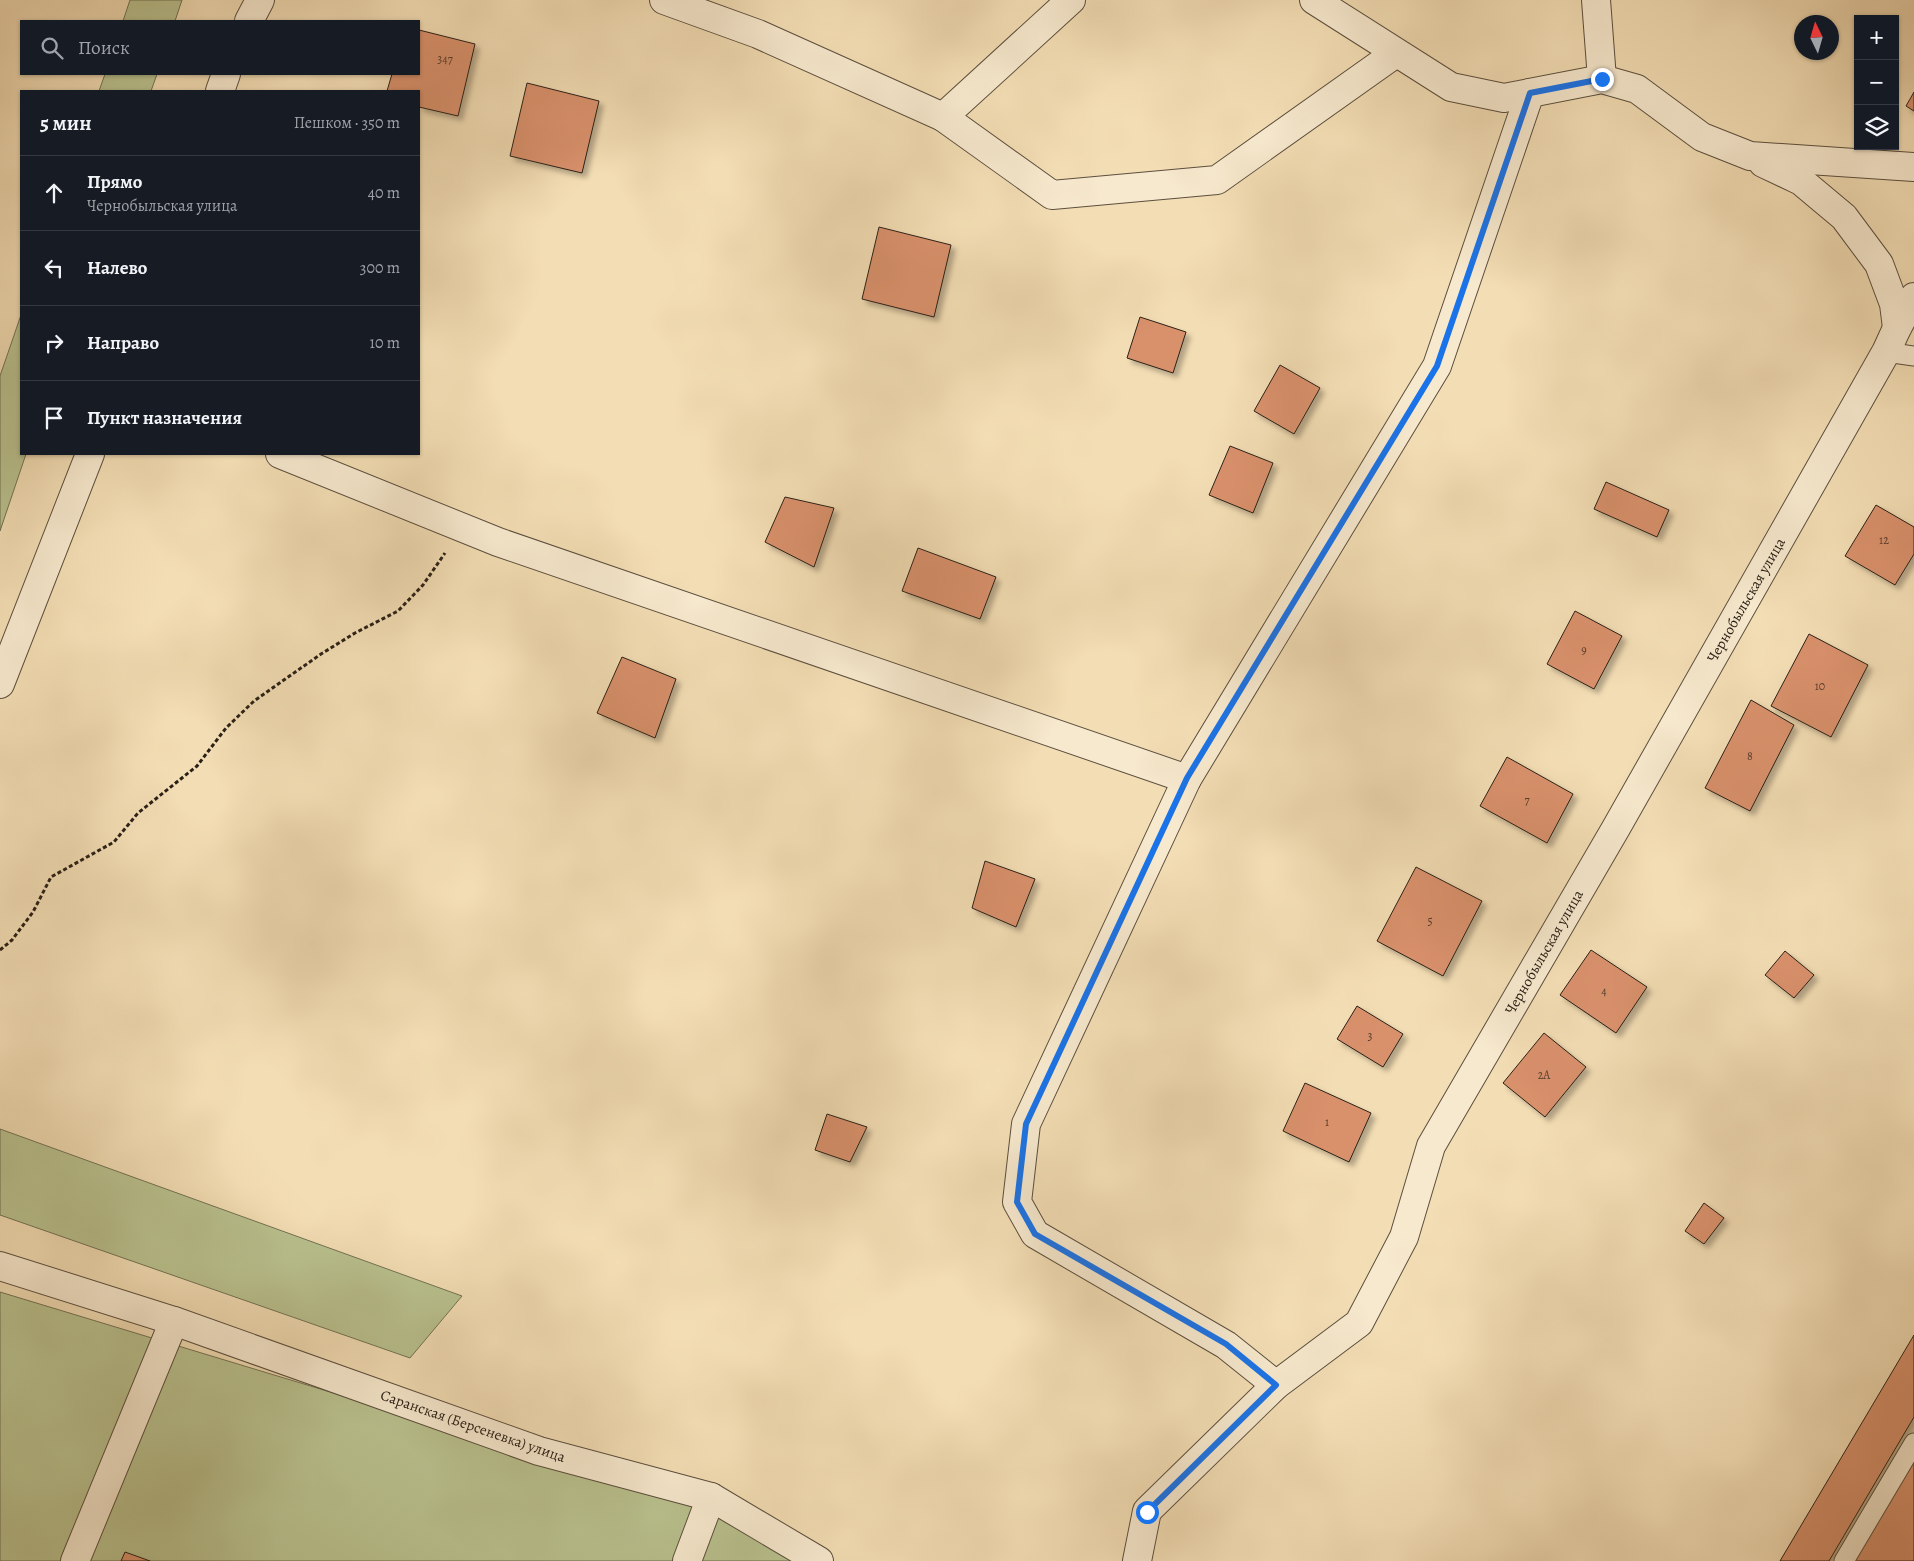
<!DOCTYPE html>
<html lang="ru">
<head>
<meta charset="utf-8">
<style>
	:root { --surface:#171b24; --page:#20242c; --text:#f1f3f6; --muted:#9ea1a6; --line:#363941 }
	body { margin:0; font-family:Alegreya,serif; background:var(--page); color:var(--text) }
	.controls { position:absolute; right:15px; top:15px; display:grid; overflow:hidden; border-radius:0px; box-shadow:0 1px 4px #0004 }
	.controls button { width:45px; height:45px; display:grid; place-items:center; padding:0; border:0; border-bottom:1px solid var(--line); background:var(--surface); color:var(--text); font:25px sans-serif }
	.compass { position:absolute; left:1794px; top:15px; width:45px; height:45px; border-radius:50%; background:var(--surface); box-shadow:0 1px 4px #0004; rotate:355deg }
	.stop { position:absolute; width:15px; height:15px; margin:-11px; border:4px solid #1a73e8; border-radius:50%; background:#fff }
	.stop.end { background:#1a73e8; border-color:#fff; box-shadow:0 1px 5px #0008 }
	.list { margin:0; padding:0; list-style:none }
	h2 { display:flex; justify-content:space-between; align-items:center; height:65px; margin:0; padding:0 20px; font-size:21px }
	h2 small { font-size:16px; font-weight:400; color:var(--muted) }
	.list li { display:grid; grid-template-columns:32px 1fr auto; gap:15px; align-items:center; box-sizing:border-box; height:75px; padding:0 20px; border-top:1px solid var(--line) }
	.list b { display:block; font-size:19px; white-space:nowrap }
	.list p { margin:0; font-size:16px; white-space:nowrap; color:var(--muted) }
	.list em { font-size:16px; font-style:normal; color:var(--muted) }
	.icon { flex:none; width:28px; height:28px; fill:none; stroke:currentColor; stroke-width:2; stroke-linecap:round; stroke-linejoin:round }
	.map { position:relative; flex:none; width:1914px; height:1561px; overflow:hidden }
	.search { position:absolute; background:var(--surface); box-shadow:0 1px 4px #0004; left:20px; top:20px; width:400px; height:55px; display:flex; align-items:center; gap:12px; box-sizing:border-box; padding:0 18px; border-radius:0px; color:var(--muted); font-size:19px }
	.panel { position:absolute; background:var(--surface); box-shadow:0 1px 4px #0004; left:20px; top:90px; width:400px; height:365px; border-radius:0px }
	.map>svg:first-child { display:block }
	.green { fill:#b9c28f; stroke:#727153 }
	.building { fill:#d9916c; stroke:#2a2017; filter:url(#shadow) }
	.lines { fill:none; stroke-linecap:round; stroke-linejoin:round }
	.service-casing { stroke:#5c4f3e; stroke-width:21 }
	.minor-casing { stroke:#5c4f3e; stroke-width:30 }
	.path { stroke:#2a2017; stroke-width:3; stroke-dasharray:4 2.5; stroke-linecap:butt }
	.service { stroke:#f7e9ce; stroke-width:19 }
	.minor { stroke:#f7e9ce; stroke-width:28 }
	.route { stroke:#1a73e8; stroke-width:6 }
	.labels { text-anchor:middle; stroke-width:4; stroke-linejoin:round; paint-order:stroke }
	.number-label { font-size:12px; fill:#563c2c }
	.street-label { font-size:15px; fill:#2a2017; stroke:#f7e9ce }
</style>
</head>
<body>
<div class="map">
<svg width="1914" height="1561" viewBox="0 0 1914 1561">
	<defs>
		<filter id="shadow"><feDropShadow dx="4.5" dy="4.5" stdDeviation="2.5" flood-color="#0004"/></filter>
	</defs>
	<rect width="100%" height="100%" fill="#f3ddb4"/>
	<filter id="stains"><feTurbulence type="fractalNoise" baseFrequency=".004" numOctaves="4"/><feColorMatrix values="0 0 0 0 .2 0 0 0 0 .09 0 0 0 0 .02 0 0 0 .5 -.17"/></filter>
	<radialGradient id="worn" r=".72"><stop offset=".6" stop-color="#630" stop-opacity="0"/><stop offset="1" stop-color="#630" stop-opacity=".3"/></radialGradient>
	<g class="green">
		<polygon points="130,0 182,0 175,21 123,21"/>
		<polygon points="105,74 157,74 151,91 99,91"/>
		<polygon points="21,315 21,454 26,454 0,531 0,376"/>
		<polygon points="0,1129 462,1296 410,1358 0,1215"/>
		<polygon points="0,1292 753,1520 813,1561 0,1561"/>
	</g>
	<g class="building">
		<polygon points="419,30 475,44 458,116 419,107 419,91 387,91 392,74 419,74"/>
		<polygon points="527,83 599,101 582,173 510,156"/>
		<polygon points="1914,92 1914,111 1906,106"/>
		<polygon points="879,227 951,245 934,317 862,299"/>
		<polygon points="1140,317 1186,332 1173,373 1127,358"/>
		<polygon points="1280,365 1320,388 1294,434 1254,411"/>
		<polygon points="1230,446 1273,463 1253,513 1209,495"/>
		<polygon points="1606,482 1669,510 1657,537 1594,509"/>
		<polygon points="785,497 834,508 814,567 765,542"/>
		<polygon points="1876,505 1914,527 1914,554 1895,585 1845,556"/>
		<polygon points="918,548 996,577 980,619 902,591"/>
		<polygon points="1575,611 1622,636 1594,689 1547,664"/>
		<polygon points="1809,634 1868,665 1831,737 1771,706"/>
		<polygon points="622,657 676,679 655,738 597,713"/>
		<polygon points="1751,700 1794,725 1750,811 1705,788"/>
		<polygon points="1507,757 1573,794 1547,843 1480,806"/>
		<polygon points="985,861 1035,879 1016,927 972,908"/>
		<polygon points="1416,867 1482,901 1443,976 1377,941"/>
		<polygon points="1591,950 1647,987 1616,1033 1560,995"/>
		<polygon points="1785,951 1814,975 1794,998 1765,975"/>
		<polygon points="1357,1006 1403,1034 1383,1067 1337,1039"/>
		<polygon points="1544,1033 1586,1067 1545,1117 1503,1083"/>
		<polygon points="1305,1083 1371,1113 1349,1162 1283,1131"/>
		<polygon points="827,1114 867,1127 850,1162 815,1150"/>
		<polygon points="1704,1203 1724,1218 1704,1244 1685,1231"/>
		<polygon points="1914,1335 1914,1417 1829,1561 1780,1561"/>
		<polygon points="1914,1454 1914,1561 1855,1561"/>
		<polygon points="125,1552 150,1561 121,1561"/>
	</g>
	<g class="lines">
		<g class="service-casing">
			<g id="service">
				<polyline points="1886,352 1914,356"/>
				<polyline points="1844,1561 1914,1443"/>
			</g>
		</g>
		<g class="minor-casing">
			<g id="minor">
				<polyline points="664,0 758,34 943,117"/>
				<polyline points="1071,0 943,117 1052,195 1217,180 1396,53"/>
				<polyline points="1314,0 1451,87 1504,98 1602,79 1637,89 1702,137 1750,156 1914,167"/>
				<polyline points="1596,0 1602,79"/>
				<polyline points="249,21 260,0"/>
				<polyline points="220,91 226,74"/>
				<polyline points="1763,163 1801,181 1844,217 1879,264 1894,304 1897,328"/>
				<polyline points="280,454 498,542 1187,779"/>
				<polyline points="0,684 90,454"/>
				<polyline points="0,1266 174,1321 75,1561"/>
				<polyline points="174,1321 539,1451 711,1497 819,1561"/>
				<polyline points="1276,1385 1226,1345 1035,1234 1017,1202 1026,1124 1187,779 1437,366 1530,93"/>
				<polyline points="687,1561 711,1497"/>
				<polyline points="1137,1561 1147,1511 1276,1385 1359,1323 1404,1237 1431,1146 1616,828 1886,352 1897,328 1914,297"/>
			</g>
		</g>
		<polyline class="path" points="0,950 12,940 33,912 51,877 114,842 138,813 197,766 226,728 254,701 321,654 355,633 398,611 423,585 445,553"/>
		<use href="#service" class="service"/>
		<use href="#minor" class="minor"/>
	</g>
	<g class="lines">
		<polyline class="route" points="1147,1512 1276,1385 1226,1344 1035,1234 1017,1202 1026,1124 1187,778 1437,366 1530,93 1602,79"/>
	</g>
	<g class="labels">
		<g class="number-label">
			<text x="445" y="63">347</text>
			<text x="1884" y="544">12</text>
			<text x="1584" y="654">9</text>
			<text x="1820" y="690">10</text>
			<text x="1750" y="760">8</text>
			<text x="1527" y="804">7</text>
			<text x="1430" y="925">5</text>
			<text x="1604" y="995">4</text>
			<text x="1370" y="1040">3</text>
			<text x="1544" y="1079">2А</text>
			<text x="1327" y="1126">1</text>
		</g>
		<g class="street-label">
			<text transform="translate(1746 600) rotate(-60)" y="5">Чернобыльская улица</text>
			<text transform="translate(1544 952) rotate(-60)" y="5">Чернобыльская улица</text>
			<text transform="translate(473 1426) rotate(19)" y="5">Саранская (Берсеневка) улица</text>
		</g>
	</g>
	<rect width="100%" height="100%" filter="url(#stains)"/>
	<rect width="100%" height="100%" fill="url(#worn)"/>
</svg>
<div class="controls">
<button>+</button>
<button>−</button>
<button><svg class="icon" aria-label="layers" viewBox="0 0 24 24"><path d="M12 4l9 5-9 5-9-5zM3 14l9 5 9-5"/></svg></button>
</div>
<svg class="compass" viewBox="-18 -18 36 36"><path d="M0-13l5 13h-10z" fill="#e53935"/><path d="M0 13l5-13h-10z" fill="#9ea1a6"/></svg>
<div class="stop" style="left:1147px;top:1512px"></div>
<div class="stop end" style="left:1602px;top:79px"></div>
<div class="search"><svg class="icon" aria-label="search" viewBox="0 0 24 24"><circle cx="10" cy="10" r="6"/><path d="M15 15l6 6"/></svg>Поиск</div>
<section class="panel">
<h2>5 мин<small>Пешком · 350 m</small></h2>
<ul class="list">
<li><svg class="icon" aria-label="ahead" viewBox="0 0 24 24"><path d="M12 20V5M6 11l6-6 6 6"/></svg><div><b>Прямо</b><p>Чернобыльская улица</p></div><em>40 m</em></li>
<li><svg class="icon" aria-label="left" viewBox="0 0 24 24"><path d="M17 20v-9H6M10 6l-5 5 5 5"/></svg><div><b>Налево</b></div><em>300 m</em></li>
<li><svg class="icon" aria-label="right" viewBox="0 0 24 24"><path d="M7 20v-9h11M14 6l5 5-5 5"/></svg><div><b>Направо</b></div><em>10 m</em></li>
<li><svg class="icon" aria-label="arrive" viewBox="0 0 24 24"><path d="M6 21V4h12l-3 4 3 4H6"/></svg><div><b>Пункт назначения</b></div></li>
</ul>
</section>
</div>
</body>
</html>
